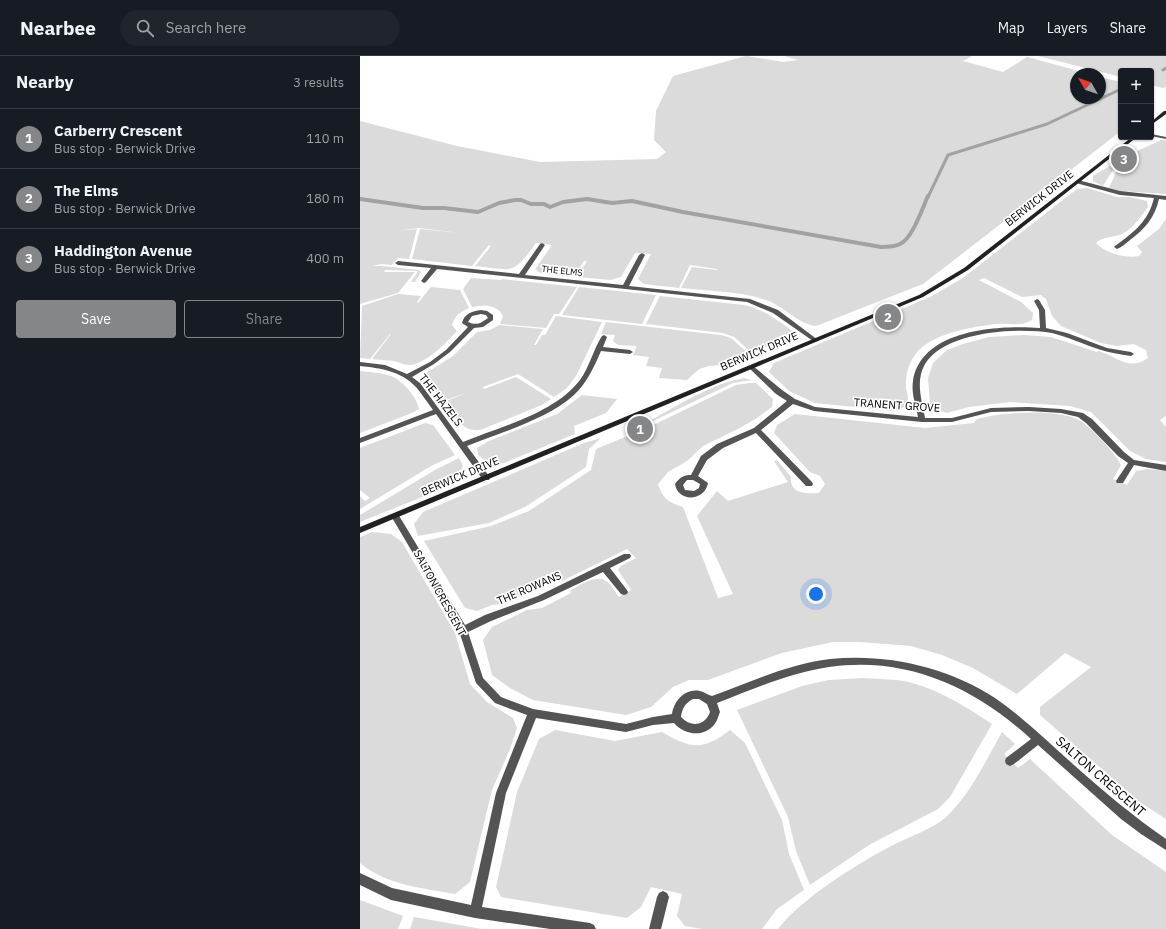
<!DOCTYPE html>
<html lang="en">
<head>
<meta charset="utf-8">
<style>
	:root { --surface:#171b24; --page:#20242c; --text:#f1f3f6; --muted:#9ea1a6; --line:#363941; --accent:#858687 }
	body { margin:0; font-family:"IBM Plex Sans",sans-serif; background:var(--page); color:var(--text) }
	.controls { position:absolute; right:12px; top:12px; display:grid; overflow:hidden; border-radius:4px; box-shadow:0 1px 3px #0004 }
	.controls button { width:36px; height:36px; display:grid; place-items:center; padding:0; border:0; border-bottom:1px solid var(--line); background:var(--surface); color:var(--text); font:20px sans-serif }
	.compass { position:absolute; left:710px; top:12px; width:36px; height:36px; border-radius:50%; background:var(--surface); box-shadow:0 1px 3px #0004; rotate:310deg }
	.you { position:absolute; left:456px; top:538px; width:14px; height:14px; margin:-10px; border:3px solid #fff; border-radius:50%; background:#1a73e8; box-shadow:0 0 0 6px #1a73e833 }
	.badge { display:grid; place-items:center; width:26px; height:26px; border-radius:50%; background:var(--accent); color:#fff; font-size:13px; font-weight:700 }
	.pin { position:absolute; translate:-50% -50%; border:2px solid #fff; box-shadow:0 1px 4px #0006 }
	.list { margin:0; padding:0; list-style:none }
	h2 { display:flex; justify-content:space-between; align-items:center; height:52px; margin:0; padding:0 16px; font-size:17px }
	h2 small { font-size:13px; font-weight:400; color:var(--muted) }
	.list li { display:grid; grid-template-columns:26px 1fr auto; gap:12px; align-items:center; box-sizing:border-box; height:60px; padding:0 16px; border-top:1px solid var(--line) }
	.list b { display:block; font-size:15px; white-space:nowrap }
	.list p { margin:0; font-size:13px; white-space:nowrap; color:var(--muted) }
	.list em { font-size:13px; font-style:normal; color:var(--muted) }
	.actions { display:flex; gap:8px; padding:12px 16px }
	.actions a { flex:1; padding:9px 0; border:1px solid var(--accent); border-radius:4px; text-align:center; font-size:14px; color:var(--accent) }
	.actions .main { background:var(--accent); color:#fff }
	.icon { flex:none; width:22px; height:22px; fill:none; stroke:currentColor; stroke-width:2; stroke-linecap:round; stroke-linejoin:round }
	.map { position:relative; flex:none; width:806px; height:873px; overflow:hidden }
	header { display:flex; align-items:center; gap:24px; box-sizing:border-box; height:56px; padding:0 20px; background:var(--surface); border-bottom:1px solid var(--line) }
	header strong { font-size:19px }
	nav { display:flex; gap:22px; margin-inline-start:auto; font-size:14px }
	.search { width:280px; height:36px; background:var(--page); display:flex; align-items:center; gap:10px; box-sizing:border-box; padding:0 14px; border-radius:22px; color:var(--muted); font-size:15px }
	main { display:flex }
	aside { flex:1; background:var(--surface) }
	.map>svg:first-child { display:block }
	.green { fill:#dbdbdb }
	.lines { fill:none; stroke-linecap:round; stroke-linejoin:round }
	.stream-far1 { stroke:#a2a2a2; stroke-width:3 }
	.stream { stroke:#a2a2a2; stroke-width:4 }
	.street { fill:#545454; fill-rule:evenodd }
	.secondary { fill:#212121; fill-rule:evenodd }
	.labels { text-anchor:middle; stroke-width:3.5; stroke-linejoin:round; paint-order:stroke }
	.far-street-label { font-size:9px; fill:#000; stroke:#fff }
	.street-label { font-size:11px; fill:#000; stroke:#fff }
	.near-street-label { font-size:13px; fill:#000; stroke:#fff }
</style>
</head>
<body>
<header>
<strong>Nearbee</strong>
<div class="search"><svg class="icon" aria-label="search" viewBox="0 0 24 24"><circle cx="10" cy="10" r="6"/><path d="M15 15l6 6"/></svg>Search here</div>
<nav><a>Map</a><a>Layers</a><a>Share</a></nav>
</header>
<main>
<aside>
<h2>Nearby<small>3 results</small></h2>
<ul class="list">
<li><span class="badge">1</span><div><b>Carberry Crescent</b><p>Bus stop · Berwick Drive</p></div><em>110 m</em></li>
<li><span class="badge">2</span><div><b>The Elms</b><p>Bus stop · Berwick Drive</p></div><em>180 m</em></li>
<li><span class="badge">3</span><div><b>Haddington Avenue</b><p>Bus stop · Berwick Drive</p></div><em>400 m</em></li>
</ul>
<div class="actions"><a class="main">Save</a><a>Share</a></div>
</aside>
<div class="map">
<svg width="806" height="873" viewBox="0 0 806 873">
	<rect width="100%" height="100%" fill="#fff"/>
	<g class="green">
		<path d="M386,0l38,6 14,-2 -14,-4h188l-9,5 40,11 24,-15 63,17h-14v24h24v-21l21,5v49l-198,153 -107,42c-19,-2 -32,-21 -53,-27 -26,-8 -55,-8 -82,-11l11,-21 25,3v-1l-27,-4 -11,23 -35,-4 -6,-5 13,-25 -16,-1 -14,24 -10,3 -34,-3 10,-16h-3l-10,15 -33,-3 -4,-2 -1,-3 16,-23 -16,-2c-24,33 -22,27 -61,23l16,-20 -2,-1 -17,21 -60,-7 8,-30 40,4 -41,-5 -23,3 21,-2 -8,30 -11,-1 -6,7 -11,-1 -8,2h9l37,4 2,2 -6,10h-4l7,-11 -33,-1 -1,2h31l-17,21 -38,11v-183l97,25 83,16 117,-3 9,-7 -12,-12 2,-29 17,-35z"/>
		<polygon points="678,0 806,0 806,31 803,32 791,29 791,15 761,15 761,21"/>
		<polygon points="801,84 806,84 806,138 760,135 749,132 759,110 770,104 773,97"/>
		<polygon points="753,108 756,109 743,130 733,125 733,120"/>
		<path d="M727,132l30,9h13l17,4 1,6c-7,9 -15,22 -26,27 -8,4 -20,2 -26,9 9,10 30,16 43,13l3,-4 -5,-6 22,-17 7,-10v197l-6,4 6,7v35l-20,-3 -16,-8 -39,-39 -21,-6 -60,-4 -41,5 -22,6 -12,-4 -5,-5 -2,-26 5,-15 14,-13 16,-6 26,-7 35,-2 27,2 46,15 1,-1c19,5 31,21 50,7l-2,-8 -12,-6 -17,2 -16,-3 -40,-17 -9,-10 -6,-17 -5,-4 -19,2 -38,-19 -5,2 42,22 12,11 -1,7c-11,7 -24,3 -36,4 -24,3 -57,8 -76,25 -10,10 -15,24 -14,39 1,4 3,11 1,15 -2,5 -8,6 -12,8l-80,-8 -26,-12 -20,-19 5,-9 156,-66 33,-19 114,-89z"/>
		<path d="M111,222l30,2 1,-1 75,8 -18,27h-5l-8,14 -46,-4 3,-8c-6,-12 -19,-11 -31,-9l-9,-18z"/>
		<path d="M71,231l29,3 9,18c-9,4 -14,7 -17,17l5,6c-10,11 -32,34 -48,34 -5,0 -10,-3 -15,-4 -7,-1 -15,-1 -22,-2l19,-25h-1l-20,25 -10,-1 2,-52 36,-12 23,2 -4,6 1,1z"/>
		<polygon points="219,231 296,239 282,268 202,259"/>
		<path d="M300,240l84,9c20,5 30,13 47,25l2,4 -3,3 -38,16 -18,-16 -11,-4 -77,-9z"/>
		<path d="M196,260l46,6 -26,54 -9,12 -13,9 -36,-23 -35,13 1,2 32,-12 35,22 -9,6 -62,25c-19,2 -25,-14 -36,-28l22,-9 -23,8 -17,-23v-5l27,-17 24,-24 13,-2 9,-5 44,4 -9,16h2l6,-10h3z"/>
		<polygon points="246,266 361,279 371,282 389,298 369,308 349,310 339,313 327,324 299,322 302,312 286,310 289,301 273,299 277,290 258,289 253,285 255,279 241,278"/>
		<path d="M0,315c10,1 22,2 31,5 12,5 26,21 28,33l-7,4 -52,20z"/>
		<path d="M384,322l8,2 -19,3 -82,39 -1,-1c27,-16 64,-38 94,-43z"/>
		<path d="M390,327h6l17,16 -1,8 -15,11 -19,11 -35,17 -16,15 -19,11 -10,12c5,15 10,18 25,23l35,91 15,-4 -36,-78 20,-25 11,10 60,-19 -14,-21 3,-1 14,17c-2,17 16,17 28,16l6,-9 -5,-8 -10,-4 -36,-39 3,-8 18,-11 130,14 49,-5 3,-4c24,-7 76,-10 100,0 12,5 38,34 44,46l-8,14 14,6 9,-14 11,-2 19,2v348l-25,-16 -101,-88v-8l51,-40 -26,-14 -48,41 -44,-26 -31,-13 -31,-9 -51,-4h-27l-51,11 -74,27h-19l-16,7 -22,20 -25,8 -93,-15 -23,-12 -18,-13 -9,-35 9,-13 35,-17 15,-2 29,-15 -1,-2c9,-5 26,-17 36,-10 5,3 9,11 13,16l12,-7 -13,-20 3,-4 15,-8 -9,-9 -65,32 -3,-3 -52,25 -15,2 -15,6 -12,-3 -41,-67 67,-15 38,-15 62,-41 5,-21 51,-21 89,-43z"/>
		<polygon points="222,339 257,343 246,357 214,370 215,378 144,407 127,406 118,399 117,392 129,385 197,358"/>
		<polygon points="65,367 73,369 95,399 71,410 0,453 0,440 5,445 10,442 0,434 0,392"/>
		<polygon points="241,382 229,393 226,411 165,451 129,467 58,480 54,468 63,456 224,387"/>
		<polygon points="99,402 103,410 97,422 82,433 0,466 0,459 75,414"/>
		<path d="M12,476l19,2 11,8 53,91 15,51 17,18 26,16 4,10 -7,21 -18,41 -22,92 -15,12c-33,-6 -69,-9 -95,-31v-326z"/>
		<path d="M502,622c12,1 23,1 35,2 35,5 66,25 95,44l-42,73 -12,12 -69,36 -59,40 -14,-34 -8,-34 -51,-107 65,-24 27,-6z"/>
		<path d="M195,674l60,11 47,-9c29,17 41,19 68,-2l15,13 37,77 7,34 15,36 -27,19 -15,20h-60l-17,-3 -8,-10 5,-22 -31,-7 -10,20 -14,11 -126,-21 -5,-10 21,-95 22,-53z"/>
		<path d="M642,676l13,12 -11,10 14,14 12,-9 82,76 54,37v57h-388c25,-32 79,-65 115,-84 14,-7 41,-17 52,-27 25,-23 40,-56 57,-86z"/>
		<polygon points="0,844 43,860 38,873 0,873"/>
		<polygon points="54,861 122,873 50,873"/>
	</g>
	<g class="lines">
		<g class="stream-far1">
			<polyline points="803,14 806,12"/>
			<polyline points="568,141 588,99 687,68 759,34"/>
		</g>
		<path class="stream" d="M0,143l63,9h21l34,4 21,-9 16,-3h6l10,4h13l6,3 13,-5 24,-3 25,4 20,-2 51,11 198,35c6,0 13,0 19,-3 12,-5 22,-35 28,-48"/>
		<g class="street">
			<polygon points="791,78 806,81 806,83 791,80"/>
			<path d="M718,124l42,11 46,5v4l-7,-1c-4,18 -14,30 -29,41 -4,3 -8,7 -13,9l-3,-2 1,-1c19,-14 33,-24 39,-48l-34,-3 -44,-12 -1,-1z"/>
			<polygon points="182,187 185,189 165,219 263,229 279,199 282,197 285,199 269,230 390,243 418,254 458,284 455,286 453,285 413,257 387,246 77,213 66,226 64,227 61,225 71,212 38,209 35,207 38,205 159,218 180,188"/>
			<path d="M677,243l2,1 6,10 1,18 21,5 40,15 24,4 3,2 -3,2c-11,-2 -22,-3 -33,-7 -15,-5 -30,-12 -46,-16 -34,-6 -107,-2 -127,31 -10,17 -3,37 0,54h27l39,-10 38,-1 32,2 22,4 9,6 32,33 10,8 32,5v6l-32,-6 -11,18h-6l-1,-2 12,-18 -10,-7 -32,-33 -8,-6 -17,-4 -32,-2 -38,1 -39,10h-30l-108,-11 -21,-7 -32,26 51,52 1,2 -1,2h-6l-50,-53 -33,15 -16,12 -9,16 10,7c-3,18 -30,20 -33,1 5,-7 9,-9 16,-9l10,-19 16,-12 37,-16 33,-27 -11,-7 -27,-26 -1,-1 1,-1h4l29,24 13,9 20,8 103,10c-2,-11 -7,-24 -5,-36 8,-52 86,-56 127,-53l-1,-18 -5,-9zM327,424h6l7,4 -1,4 -5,3 -9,-1 -2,-5z"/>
			<path d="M121,254l6,1 6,4v5l-10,7 -9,1 -24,24 -16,12 -22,13 8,6 43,59c37,-15 92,-29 117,-62 10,-14 13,-30 22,-44l2,-1 3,2 -4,10 27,3 3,2 -3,2 -29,-3c-7,16 -14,32 -27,44 -28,25 -73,37 -107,51l22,30 1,2 -1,2h-6l-47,-66 -76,29v-5l73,-28c-6,-8 -11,-16 -17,-23 -15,-16 -36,-19 -56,-21v-4l25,3 22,9 23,-12 16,-12 22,-23 -6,-4c2,-9 10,-12 19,-13zM121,258l5,1 2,3c-7,5 -11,8 -20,4l4,-6z"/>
			<path d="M35,457l3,1 67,111 20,-10 53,-19 86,-42h6l1,2 -1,2 -20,10 17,22 1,2 -1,2 -3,1 -3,-1 -18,-22 -59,28 -53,21 -23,11 15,46 18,19 32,12 93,15 27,-7 19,-3c2,-13 13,-26 28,-23 4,1 8,4 12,5 38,-14 77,-32 118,-37 56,-6 118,8 165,39 29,20 53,44 79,67 29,26 59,51 92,74v11l-25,-16 -20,-15 -83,-74 -24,19 -4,2 -4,-2 -1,-3 1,-3 25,-19c-57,-52 -124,-83 -202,-72 -39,6 -76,22 -112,36l3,9c-2,5 -3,10 -7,14 -11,12 -30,8 -39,-3l-21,2 -27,7 -90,-14 -30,75 -24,114 108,16 4,2 2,4h-46l-75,-11 -84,-18 -31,-15v-12l32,15 79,17 25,-112 31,-78 -32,-12 -19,-20 -17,-52 -68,-115zM333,643h6l8,5 3,8c-5,14 -19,16 -29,5 1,-8 4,-14 12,-18z"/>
			<polygon points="303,835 307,837 309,841 301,873 289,873 297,841 299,837"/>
		</g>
		<g class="secondary">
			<polygon points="804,55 806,55 806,58 791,69 791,66"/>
			<polygon points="772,81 777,81 608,214 563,241 0,477 0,471 559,239 604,212"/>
		</g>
	</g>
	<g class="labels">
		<g class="far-street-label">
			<text transform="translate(202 215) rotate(6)" y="3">THE ELMS</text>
		</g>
		<g class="street-label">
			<text transform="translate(679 142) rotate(-38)" y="4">BERWICK DRIVE</text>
			<text transform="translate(399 295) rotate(-23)" y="4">BERWICK DRIVE</text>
			<text transform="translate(81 344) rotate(52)" y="4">THE HAZELS</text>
			<text transform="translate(537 349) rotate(4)" y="4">TRANENT GROVE</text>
			<text transform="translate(100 420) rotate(-23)" y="4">BERWICK DRIVE</text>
			<text transform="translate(169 532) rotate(-23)" y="4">THE ROWANS</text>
			<text transform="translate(80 537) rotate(61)" y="4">SALTON CRESCENT</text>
		</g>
		<g class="near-street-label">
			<text transform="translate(741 720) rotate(41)" y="5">SALTON CRESCENT</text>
		</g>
	</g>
</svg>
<div class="controls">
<button>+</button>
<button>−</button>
</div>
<svg class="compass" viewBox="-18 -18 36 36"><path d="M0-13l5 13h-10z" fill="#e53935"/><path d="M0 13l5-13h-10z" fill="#9ea1a6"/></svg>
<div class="you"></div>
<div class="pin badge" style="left:280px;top:373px">1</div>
<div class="pin badge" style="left:528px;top:261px">2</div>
<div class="pin badge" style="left:764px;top:103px">3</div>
</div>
</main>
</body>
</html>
